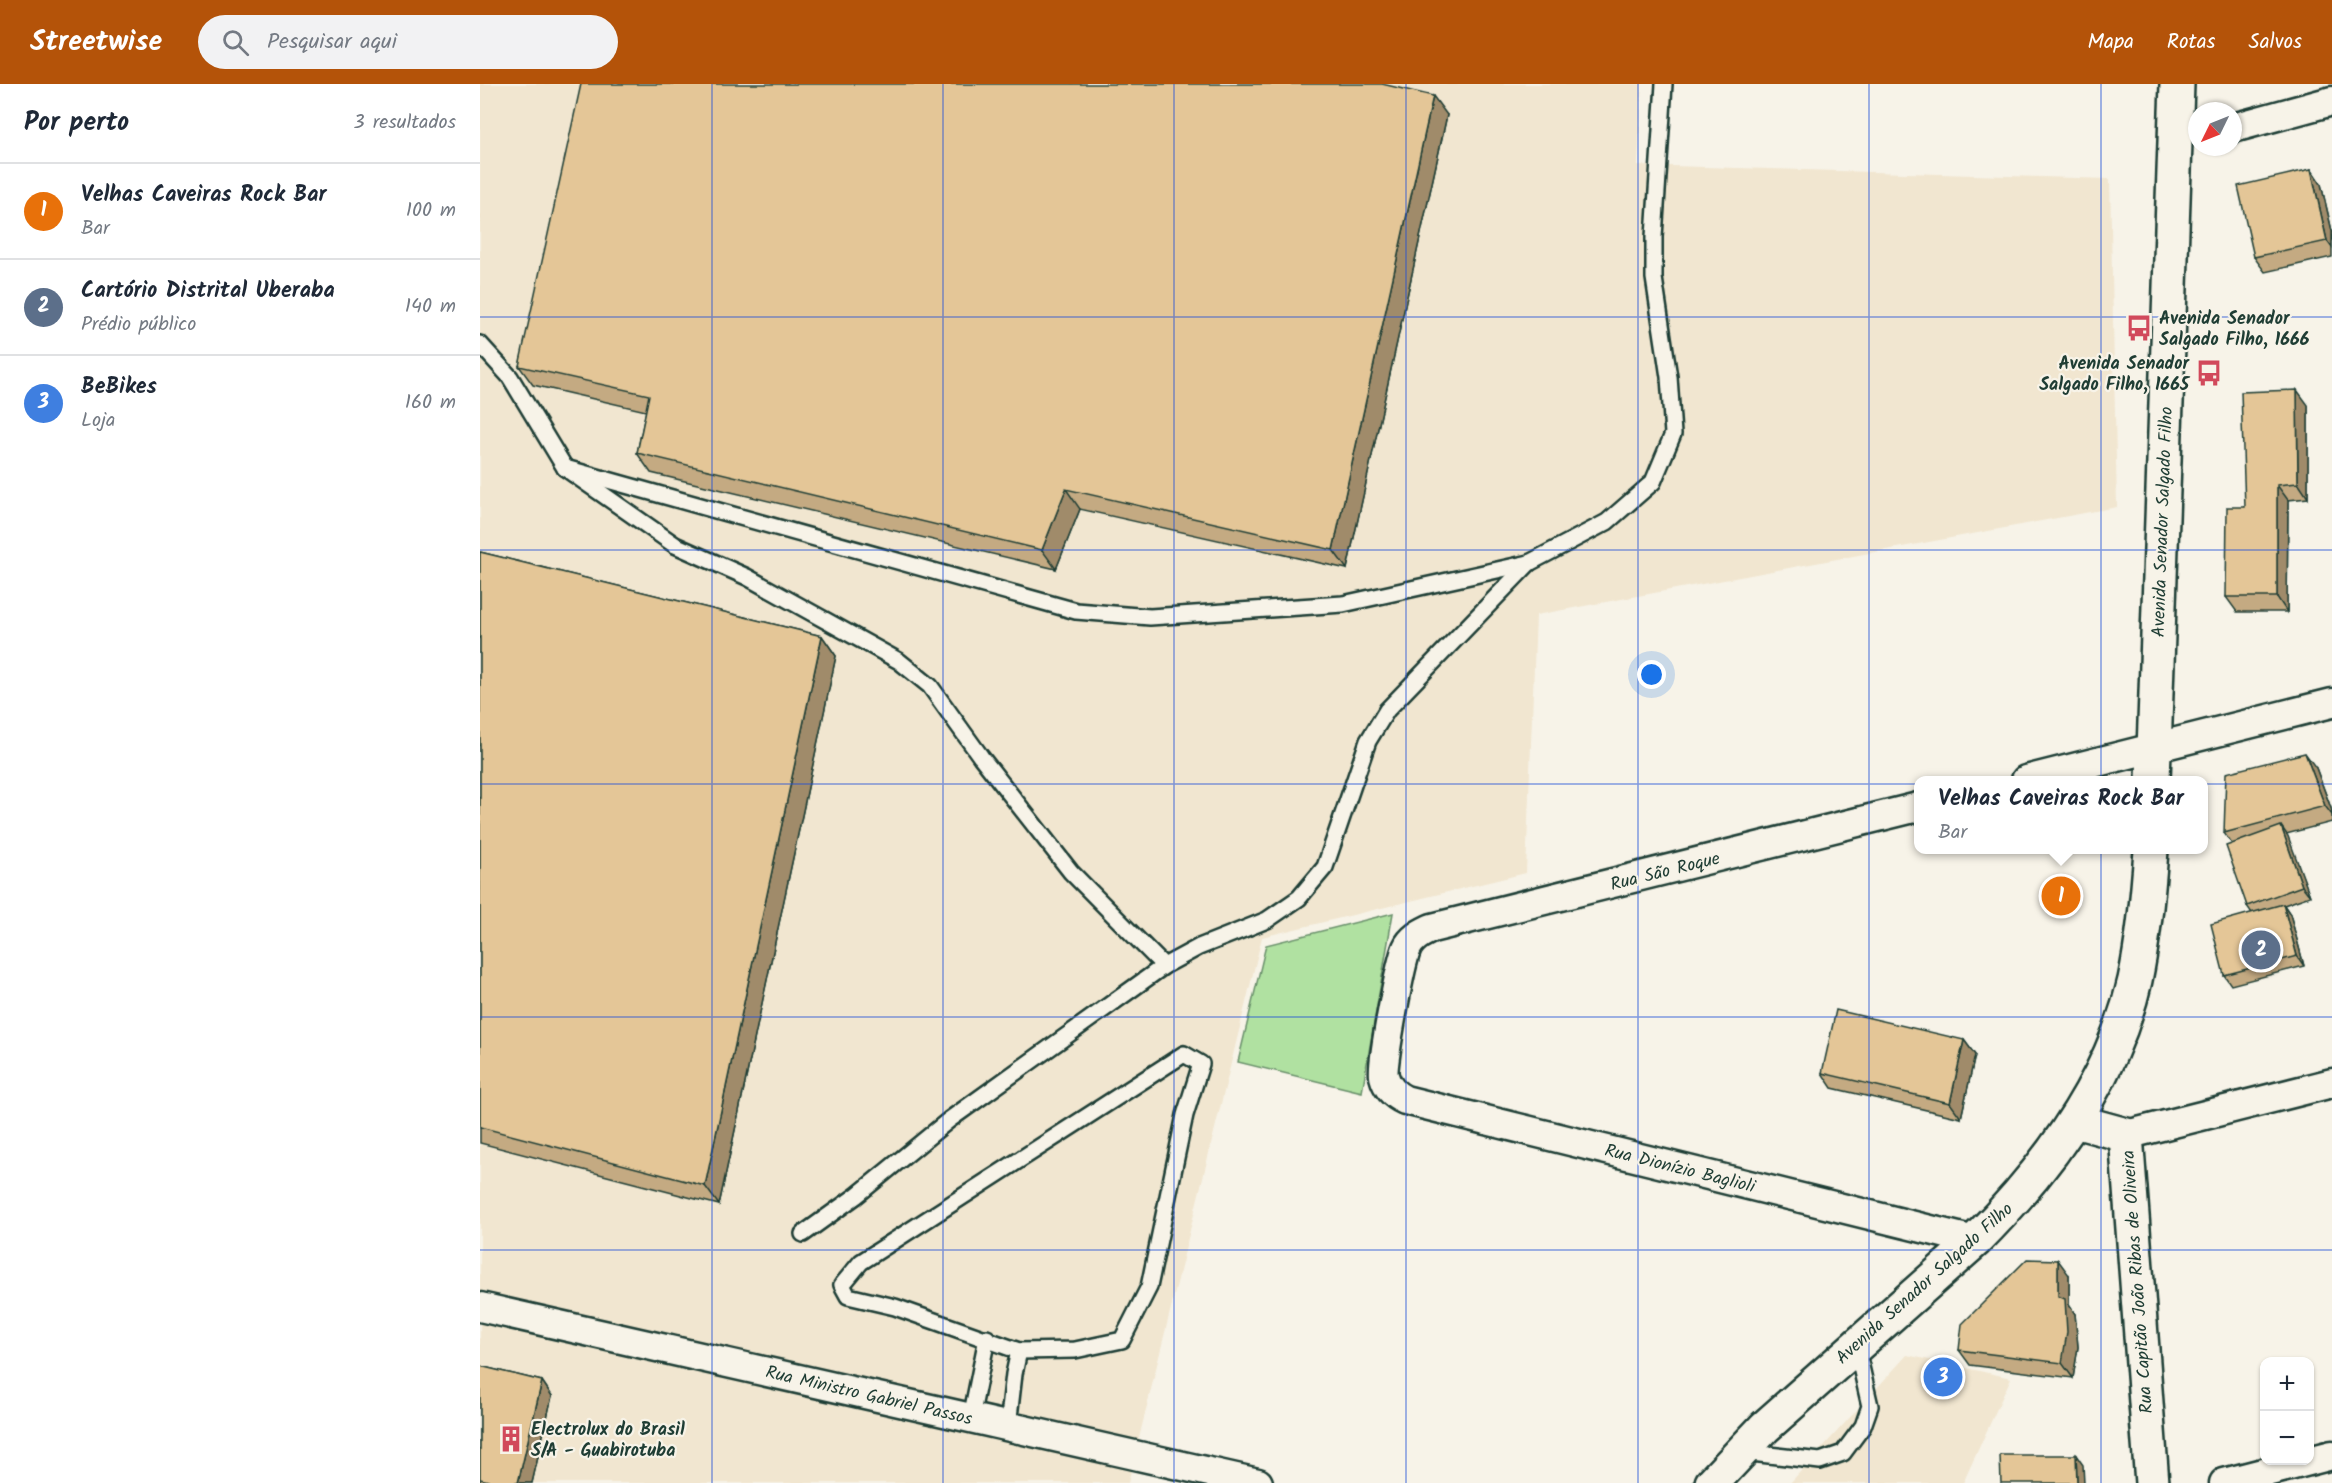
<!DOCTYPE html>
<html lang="pt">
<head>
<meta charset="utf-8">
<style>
	:root { --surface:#fff; --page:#f2f2f3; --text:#1f2937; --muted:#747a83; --line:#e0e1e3; --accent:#b45309 }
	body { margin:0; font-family:Kalam,sans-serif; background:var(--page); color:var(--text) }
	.controls { position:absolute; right:18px; bottom:18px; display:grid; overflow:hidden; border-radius:12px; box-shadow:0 2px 4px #0004 }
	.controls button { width:54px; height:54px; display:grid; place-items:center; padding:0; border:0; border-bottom:2px solid var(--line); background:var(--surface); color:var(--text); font:30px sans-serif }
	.compass { position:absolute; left:1708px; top:18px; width:54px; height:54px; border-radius:50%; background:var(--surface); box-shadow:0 2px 4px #0004; rotate:227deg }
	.you { position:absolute; left:1172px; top:591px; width:21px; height:21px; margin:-15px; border:4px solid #fff; border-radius:50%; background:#1a73e8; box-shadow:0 0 0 9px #1a73e833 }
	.badge { display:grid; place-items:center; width:39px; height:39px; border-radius:50%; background:var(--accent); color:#fff; font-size:20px; font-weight:700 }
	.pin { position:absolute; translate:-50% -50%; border:3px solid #fff; box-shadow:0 2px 6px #0006 }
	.popup { position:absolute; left:1434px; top:692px; width:294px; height:78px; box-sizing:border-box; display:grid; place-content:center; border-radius:12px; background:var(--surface); filter:drop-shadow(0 2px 4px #0005); font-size:20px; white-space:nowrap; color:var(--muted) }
	.popup b { font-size:22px; color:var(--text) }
	.popup::after { content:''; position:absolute; left:50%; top:100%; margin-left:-12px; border:12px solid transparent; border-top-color:var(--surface) }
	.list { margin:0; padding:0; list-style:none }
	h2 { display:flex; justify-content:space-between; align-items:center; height:78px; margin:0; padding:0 24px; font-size:26px }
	h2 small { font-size:20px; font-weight:400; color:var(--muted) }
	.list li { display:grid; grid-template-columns:39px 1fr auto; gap:18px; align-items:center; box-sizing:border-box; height:96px; padding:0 24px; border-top:2px solid var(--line) }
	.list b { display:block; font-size:22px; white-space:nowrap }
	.list p { margin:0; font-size:20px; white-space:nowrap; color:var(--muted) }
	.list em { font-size:20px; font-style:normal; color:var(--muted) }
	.icon { flex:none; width:33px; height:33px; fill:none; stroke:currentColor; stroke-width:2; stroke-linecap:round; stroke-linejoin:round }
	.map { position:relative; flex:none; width:1852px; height:1399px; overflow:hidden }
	header { display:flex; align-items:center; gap:36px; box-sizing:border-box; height:84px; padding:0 30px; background:var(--accent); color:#fff }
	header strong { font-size:28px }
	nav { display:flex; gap:33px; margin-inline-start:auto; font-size:21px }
	.search { width:420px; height:54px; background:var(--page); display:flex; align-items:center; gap:15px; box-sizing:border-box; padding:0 21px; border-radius:33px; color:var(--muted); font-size:22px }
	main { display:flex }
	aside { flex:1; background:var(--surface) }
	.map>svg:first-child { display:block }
	.built { fill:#f1e6d0 }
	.green { fill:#b0e1a1; stroke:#688f6a; stroke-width:1.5 }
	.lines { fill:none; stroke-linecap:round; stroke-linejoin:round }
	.lane-casing { stroke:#1f3d34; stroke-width:20 }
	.street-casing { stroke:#1f3d34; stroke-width:33 }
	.secondary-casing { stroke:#1f3d34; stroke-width:38 }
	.lane { stroke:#f7f3e8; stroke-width:15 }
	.street { stroke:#f7f3e8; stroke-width:28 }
	.secondary { stroke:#f7f3e8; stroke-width:33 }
	.wall { fill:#c4aa82; stroke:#1f3d34; stroke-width:1.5 }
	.shaded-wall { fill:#a08b6a; stroke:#1f3d34; stroke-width:1.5 }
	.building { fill:#e4c697; stroke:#1f3d34; stroke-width:1.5 }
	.grid { fill:none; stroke:#1d4ed8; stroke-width:1.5; stroke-opacity:0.55 }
	.labels { text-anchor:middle; stroke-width:4.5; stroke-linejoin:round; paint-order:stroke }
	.poi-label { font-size:18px; font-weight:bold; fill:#1f3d34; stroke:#f7f3e8; text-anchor:start }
	.street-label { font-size:18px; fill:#1f3d34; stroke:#f7f3e8 }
</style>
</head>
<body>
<header>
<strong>Streetwise</strong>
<div class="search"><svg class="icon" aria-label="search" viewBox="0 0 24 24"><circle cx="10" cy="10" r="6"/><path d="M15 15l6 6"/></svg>Pesquisar aqui</div>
<nav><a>Mapa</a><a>Rotas</a><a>Salvos</a></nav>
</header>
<main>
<aside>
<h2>Por perto<small>3 resultados</small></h2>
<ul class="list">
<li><span class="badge" style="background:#e8710a">1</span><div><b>Velhas Caveiras Rock Bar</b><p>Bar</p></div><em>100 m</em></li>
<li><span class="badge" style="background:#5c6f8a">2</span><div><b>Cartório Distrital Uberaba</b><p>Prédio público</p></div><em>140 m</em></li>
<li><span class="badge" style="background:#3f7fe0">3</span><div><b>BeBikes</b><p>Loja</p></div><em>160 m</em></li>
</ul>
</aside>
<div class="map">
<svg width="1852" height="1399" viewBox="0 0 1852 1399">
	<rect width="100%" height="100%" fill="#f7f3e8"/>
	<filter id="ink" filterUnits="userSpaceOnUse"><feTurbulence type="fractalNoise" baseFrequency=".0167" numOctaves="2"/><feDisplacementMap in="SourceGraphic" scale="12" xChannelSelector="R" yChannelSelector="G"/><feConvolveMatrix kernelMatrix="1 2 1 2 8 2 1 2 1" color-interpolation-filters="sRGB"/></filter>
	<g filter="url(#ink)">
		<g class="built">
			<polygon points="0,0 1162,0 1158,81 1630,95 1637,423 1056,531 1046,789 782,853 648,1399 0,1399"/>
			<polygon points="1427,1271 1531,1294 1483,1399 1310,1399"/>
		</g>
		<polygon class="green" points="913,829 882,1008 758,978 786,861"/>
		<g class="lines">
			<g class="lane-casing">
				<g id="lane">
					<polyline points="0,260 30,293 85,384 195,461 267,493 419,577 450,602 501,673 591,788 684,882"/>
					<polyline points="85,384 596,527 670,533 863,520 1049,479 1127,438 1173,398 1193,350 1189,293 1174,194 1174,153 1184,0"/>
					<polygon points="704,970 721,980 705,1031 669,1203 642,1256 595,1266 539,1267 415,1223 368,1212 362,1201 381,1178"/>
					<polyline points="323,1150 376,1112 469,1036 684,882 719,863 787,836 819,814 845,783 888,657 907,626 1049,479"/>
					<polyline points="491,1334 507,1254"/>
					<polyline points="528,1342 534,1290 539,1267"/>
					<polyline points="1263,1368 1340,1377 1363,1369 1383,1342 1390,1322 1376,1261"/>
				</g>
			</g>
			<g class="street-casing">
				<g id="street">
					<polyline points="1753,44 1852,17"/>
					<polyline points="1546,696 1852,619"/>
					<path d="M1438,723l-486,121c-10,5 -20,9 -25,20 -6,13 -26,116 -23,128 3,12 10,19 21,24l570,141"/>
					<polyline points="1646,1051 1852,999"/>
					<polyline points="0,1223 778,1399"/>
					<polyline points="1744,1399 1852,1371"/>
				</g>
			</g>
			<g class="secondary-casing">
				<g id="secondary">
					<polyline points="1673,696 1697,0"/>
					<polyline points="1595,1037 1646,1051 1672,1399"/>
					<path d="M1232,1399l53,-56 210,-186c72,-72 137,-159 160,-261 9,-43 13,-86 16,-130"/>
				</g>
			</g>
			<use href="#lane" class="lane"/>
			<use href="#street" class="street"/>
			<use href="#secondary" class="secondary"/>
		</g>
		<g class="wall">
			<polygon points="967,31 867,485 600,425 576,485 171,389 157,369 166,327 53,301 39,282"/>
			<polygon points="1831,85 1841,100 1852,147 1852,173 1785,188 1774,173"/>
			<polygon points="1828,321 1828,414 1808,416 1807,528 1757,528 1746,513"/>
			<polygon points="0,468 342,552 356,572 239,1121 0,1059"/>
			<polygon points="1836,684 1852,727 1852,738 1806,750 1830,812 1804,821 1810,830 1824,882 1751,901 1744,891 1772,829 1767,822 1752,760 1744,749"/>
			<polygon points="1484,956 1495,971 1481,1034 1352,1004 1342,989"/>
			<polygon points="1589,1191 1589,1221 1595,1230 1598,1263 1593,1294 1490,1281 1479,1266"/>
			<polygon points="0,1282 62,1297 72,1312 52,1399 0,1399"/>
		</g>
		<g class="shaded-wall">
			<polygon points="953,12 967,31 867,485 853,466"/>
			<polygon points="1831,85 1841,100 1852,147 1852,164 1847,157"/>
			<polygon points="1817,306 1828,321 1828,414 1818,399"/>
			<polygon points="1797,401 1808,416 1807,528 1797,513"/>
			<polygon points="586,405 600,425 576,485 562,466"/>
			<polygon points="342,552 356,572 239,1121 225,1102"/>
			<polygon points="1825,669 1836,684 1852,727 1852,731 1845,722"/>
			<polygon points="1801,742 1808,752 1830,812 1822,802"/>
			<polygon points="1803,820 1810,830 1824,882 1817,872"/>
			<polygon points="1484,956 1495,971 1481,1034 1470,1019"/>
			<polygon points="1578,1176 1589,1191 1589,1221 1595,1230 1598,1263 1593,1294 1582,1279 1578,1212"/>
			<polygon points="62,1297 72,1312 52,1399 38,1399"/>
			<polygon points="1596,1371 1603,1381 1604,1399 1597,1399"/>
		</g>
		<g class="building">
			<polygon points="101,0 902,0 953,12 853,466 586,405 562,466 157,369 169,311 39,282"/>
			<polygon points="1831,85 1847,157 1774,173 1758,102"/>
			<polygon points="1817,306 1818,399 1797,401 1797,513 1746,513 1747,423 1765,423 1761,308"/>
			<polygon points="0,468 342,552 225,1102 0,1043"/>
			<polygon points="1825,669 1845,722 1744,749 1746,689"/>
			<polygon points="1801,742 1822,802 1767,822 1746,762"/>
			<polygon points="1803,820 1817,872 1744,891 1731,840"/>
			<polygon points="1356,926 1484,956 1470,1019 1342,989"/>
			<polygon points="1547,1175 1578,1176 1578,1212 1585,1215 1587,1248 1582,1279 1479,1266 1482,1240"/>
			<polygon points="0,1282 62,1297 38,1399 17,1399 0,1395"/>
			<polygon points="1520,1371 1596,1371 1597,1399 1521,1399"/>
		</g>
	</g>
	<path class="grid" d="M232,0v1399M463,0v1399M694,0v1399M926,0v1399M1158,0v1399M1389,0v1399M1621,0v1399M0,233h1852M0,466h1852M0,700h1852M0,933h1852M0,1166h1852"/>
	<defs>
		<g id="bus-bare" transform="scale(2.07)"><path d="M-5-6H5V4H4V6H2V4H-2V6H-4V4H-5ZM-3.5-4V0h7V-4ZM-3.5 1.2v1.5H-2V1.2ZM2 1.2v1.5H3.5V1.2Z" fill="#d1495b" stroke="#f7f3e8" stroke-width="2.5" paint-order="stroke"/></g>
		<g id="building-bare" transform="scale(2.07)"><path d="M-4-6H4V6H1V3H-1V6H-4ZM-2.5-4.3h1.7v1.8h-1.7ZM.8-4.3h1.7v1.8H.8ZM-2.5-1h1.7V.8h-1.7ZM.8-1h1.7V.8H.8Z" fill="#d1495b" stroke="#f7f3e8" stroke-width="2.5" paint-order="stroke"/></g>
	</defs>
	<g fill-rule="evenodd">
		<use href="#bus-bare" x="1659" y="244"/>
		<use href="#bus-bare" x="1729" y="289"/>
		<use href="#building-bare" x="31" y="1355"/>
	</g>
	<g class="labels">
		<g class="poi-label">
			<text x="1679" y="240">Avenida Senador<tspan x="1679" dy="21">Salgado Filho, 1666</tspan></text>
			<text x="1709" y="285" text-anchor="end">Avenida Senador<tspan x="1709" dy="21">Salgado Filho, 1665</tspan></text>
			<text x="51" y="1351">Electrolux do Brasil<tspan x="51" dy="21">S/A - Guabirotuba</tspan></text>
		</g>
		<g class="street-label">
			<text transform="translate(1682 438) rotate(-88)" y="6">Avenida Senador Salgado Filho</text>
			<text transform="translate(1185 787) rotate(-14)" y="6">Rua São Roque</text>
			<text transform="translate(1200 1084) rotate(14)" y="6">Rua Dionízio Baglioli</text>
			<text transform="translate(1657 1198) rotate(-94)" y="6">Rua Capitão João Ribas de Oliveira</text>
			<text transform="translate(1444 1199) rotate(-42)" y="6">Avenida Senador Salgado Filho</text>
			<text transform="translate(389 1311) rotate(13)" y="6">Rua Ministro Gabriel Passos</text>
		</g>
	</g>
</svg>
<div class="controls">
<button>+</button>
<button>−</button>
</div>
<svg class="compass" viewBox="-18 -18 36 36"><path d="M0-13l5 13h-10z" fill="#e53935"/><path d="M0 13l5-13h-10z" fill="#747a83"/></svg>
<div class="you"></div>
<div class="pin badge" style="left:1581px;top:812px;background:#e8710a">1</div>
<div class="popup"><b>Velhas Caveiras Rock Bar</b>Bar</div>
<div class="pin badge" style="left:1781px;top:866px;background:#5c6f8a">2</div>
<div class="pin badge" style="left:1463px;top:1293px;background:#3f7fe0">3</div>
</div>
</main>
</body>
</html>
